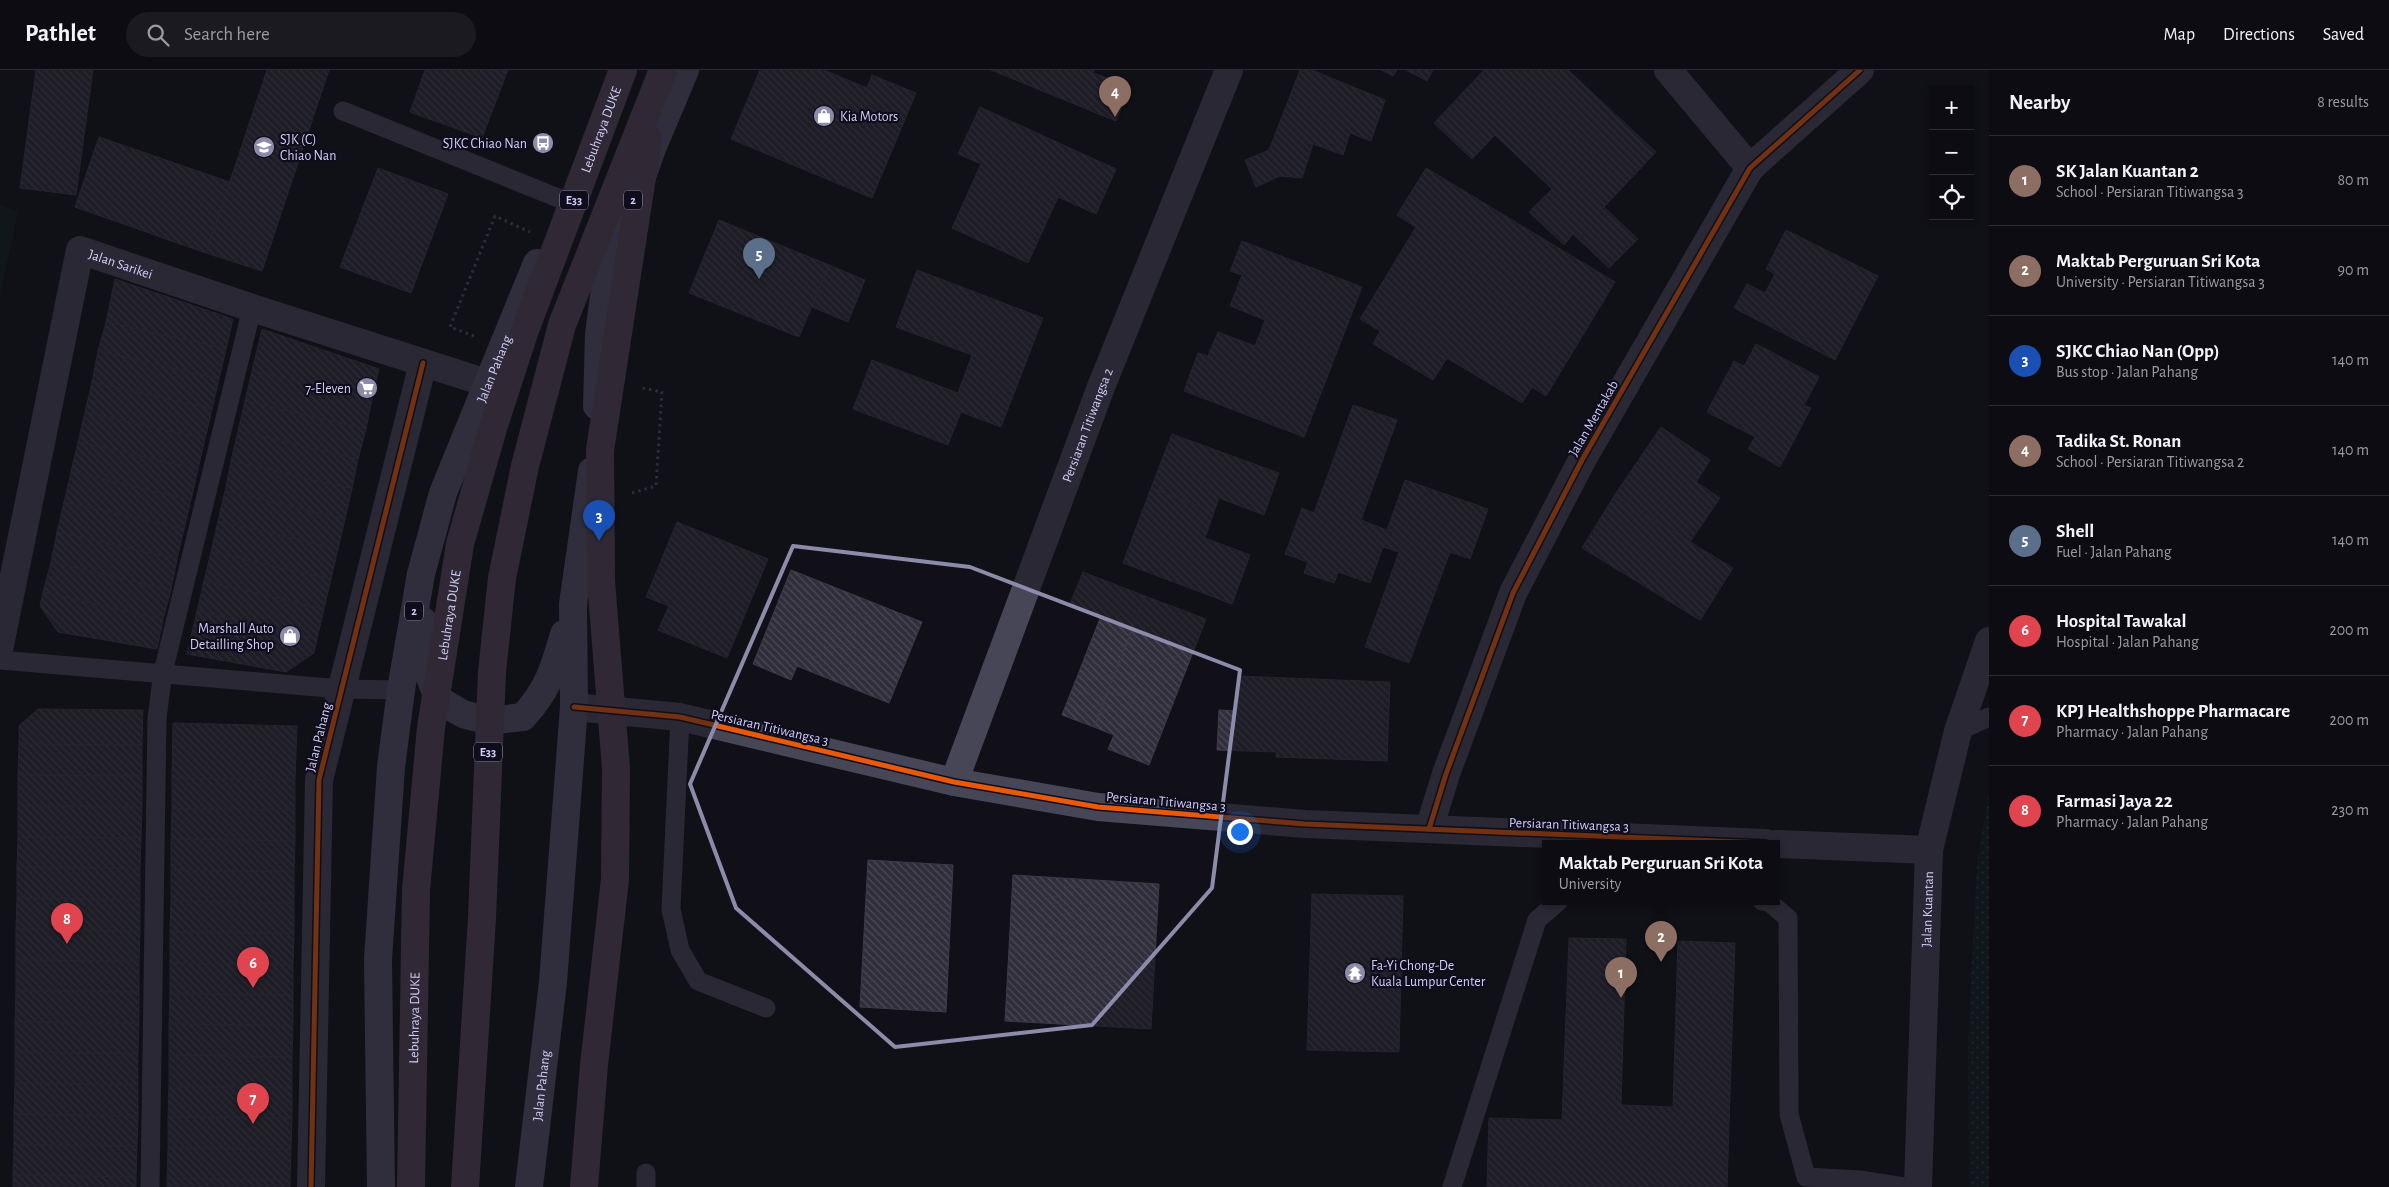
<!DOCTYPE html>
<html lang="en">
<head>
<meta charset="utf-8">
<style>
	:root { --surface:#0d0c12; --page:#1b1a20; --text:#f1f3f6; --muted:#9a9b9f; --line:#2d2c32; --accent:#0f766e }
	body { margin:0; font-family:"Alegreya Sans",sans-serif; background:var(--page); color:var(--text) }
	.controls { position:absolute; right:15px; top:15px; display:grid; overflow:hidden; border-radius:0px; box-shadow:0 2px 8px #0003 }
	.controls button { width:45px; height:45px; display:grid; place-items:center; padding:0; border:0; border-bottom:1px solid var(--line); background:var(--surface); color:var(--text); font:25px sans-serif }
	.you { position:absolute; left:1239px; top:761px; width:18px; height:18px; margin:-12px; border:4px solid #fff; border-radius:50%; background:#1a73e8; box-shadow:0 0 0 8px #1a73e833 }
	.badge { display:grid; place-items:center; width:32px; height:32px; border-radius:50%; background:var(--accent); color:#fff; font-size:16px; font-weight:700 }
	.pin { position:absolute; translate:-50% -41px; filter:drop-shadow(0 1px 2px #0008) }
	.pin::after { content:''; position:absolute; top:26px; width:18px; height:15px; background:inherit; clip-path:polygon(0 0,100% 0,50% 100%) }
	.popup { position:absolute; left:1542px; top:770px; width:238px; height:65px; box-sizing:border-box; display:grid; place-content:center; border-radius:0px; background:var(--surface); filter:drop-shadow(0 1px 4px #0005); font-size:16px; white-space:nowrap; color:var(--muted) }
	.popup b { font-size:19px; color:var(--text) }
	.popup::after { content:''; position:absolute; left:50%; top:100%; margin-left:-10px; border:10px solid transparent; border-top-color:var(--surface) }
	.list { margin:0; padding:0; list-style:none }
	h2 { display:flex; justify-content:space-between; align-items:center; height:65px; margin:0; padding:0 20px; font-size:21px }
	h2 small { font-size:16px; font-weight:400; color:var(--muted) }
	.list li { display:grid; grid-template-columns:32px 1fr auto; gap:15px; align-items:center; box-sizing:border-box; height:90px; padding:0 20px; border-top:1px solid var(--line) }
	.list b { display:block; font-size:19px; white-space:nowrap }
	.list p { margin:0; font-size:16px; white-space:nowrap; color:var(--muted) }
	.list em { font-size:16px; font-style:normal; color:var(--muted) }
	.icon { flex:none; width:28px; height:28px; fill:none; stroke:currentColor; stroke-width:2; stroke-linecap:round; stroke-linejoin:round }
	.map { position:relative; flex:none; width:1989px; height:1117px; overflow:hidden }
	header { display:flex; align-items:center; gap:30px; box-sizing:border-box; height:70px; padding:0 25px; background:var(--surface); border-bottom:1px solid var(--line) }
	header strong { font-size:24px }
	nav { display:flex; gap:28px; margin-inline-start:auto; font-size:18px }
	.search { width:350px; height:45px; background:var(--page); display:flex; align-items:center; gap:12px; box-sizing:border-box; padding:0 18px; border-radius:28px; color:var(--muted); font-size:19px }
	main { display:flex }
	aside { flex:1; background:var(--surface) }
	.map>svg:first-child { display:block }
	.green { fill:url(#green-dots) }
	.pitch { fill:#112121 }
	.building { fill:url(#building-back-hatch); stroke:#3c3a4b }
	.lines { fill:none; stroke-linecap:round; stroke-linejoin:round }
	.path { stroke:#49555f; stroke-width:3; stroke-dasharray:2.5 4; stroke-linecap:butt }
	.service { stroke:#474657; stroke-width:19 }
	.minor { stroke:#474657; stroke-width:28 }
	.tertiary { stroke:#474657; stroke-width:28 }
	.primary { stroke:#585168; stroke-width:28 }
	.motorway { stroke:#574759; stroke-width:28 }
	.cycleway-casing { stroke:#0f0d1b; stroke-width:8 }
	.cycleway { stroke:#e8590c; stroke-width:5 }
	.marked { fill:none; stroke:#8d8baa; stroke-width:4; stroke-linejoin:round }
	.labels { text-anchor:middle; stroke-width:4.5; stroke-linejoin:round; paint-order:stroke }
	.shield { fill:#0f0d1b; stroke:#9693b6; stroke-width:1 }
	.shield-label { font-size:12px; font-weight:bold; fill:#d0cdf9 }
	.poi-label { font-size:14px; fill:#d0cdf9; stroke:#0f0d1b; text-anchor:start }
	.street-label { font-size:14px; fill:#d0cdf9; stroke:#0f0d1b }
</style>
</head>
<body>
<header>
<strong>Pathlet</strong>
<div class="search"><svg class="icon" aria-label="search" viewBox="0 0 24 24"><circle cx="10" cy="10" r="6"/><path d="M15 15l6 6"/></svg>Search here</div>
<nav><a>Map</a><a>Directions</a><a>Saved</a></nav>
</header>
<main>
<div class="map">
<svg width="1989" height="1117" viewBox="0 0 1989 1117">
	<defs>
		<pattern id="green-dots" width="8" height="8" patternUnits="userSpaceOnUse" patternTransform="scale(1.25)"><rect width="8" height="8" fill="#112121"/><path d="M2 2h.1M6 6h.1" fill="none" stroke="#334042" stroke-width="1.8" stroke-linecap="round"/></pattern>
		<pattern id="building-back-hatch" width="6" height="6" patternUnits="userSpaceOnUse" patternTransform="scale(1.25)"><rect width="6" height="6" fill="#2f2e3a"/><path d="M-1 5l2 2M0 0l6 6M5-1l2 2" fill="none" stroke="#4c4b57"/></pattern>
	</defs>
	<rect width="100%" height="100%" fill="#111018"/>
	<polygon class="green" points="1989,724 1989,1117 1969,1117 1968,975 1977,793"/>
	<polygon class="pitch" points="0,135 18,141 0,224"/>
	<g class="building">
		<polygon points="36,0 93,0 76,125 20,118"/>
		<polygon points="267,0 329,0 262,201 206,183"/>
		<polygon points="425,0 508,0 482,68 410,42"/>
		<polygon points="760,0 824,0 867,18 872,5 916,23 872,128 731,69"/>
		<polygon points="991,0 1094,0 1093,3 1130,16 1116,51"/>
		<polygon points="1300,0 1312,0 1385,30 1371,71 1350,63 1343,85 1313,74 1302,108 1280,106 1256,117 1245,90 1269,80"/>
		<polygon points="1381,0 1397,0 1393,6"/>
		<polygon points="1406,0 1433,0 1427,11"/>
		<polygon points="1484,0 1568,0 1656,82 1604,137 1638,169 1609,198 1573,164 1564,175 1529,142 1552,119 1495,65 1472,89 1434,53"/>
		<polygon points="980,37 1116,99 1096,144 1058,127 1028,193 952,158 981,94 958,84"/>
		<polygon points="99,67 230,112 206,183 75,137"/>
		<polygon points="378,98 448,124 411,223 340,197"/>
		<polygon points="1426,98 1615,212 1546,326 1532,317 1522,333 1447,288 1433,310 1373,274 1380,261 1360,249 1416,157 1397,145"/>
		<polygon points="719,150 829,195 799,267 689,223"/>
		<polygon points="1786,160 1878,206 1835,290 1734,238 1747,214 1765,223 1775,204 1766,199"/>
		<polygon points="1242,171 1362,217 1304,367 1184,321 1198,283 1208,286 1218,262 1255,276 1265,250 1230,236 1242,205 1230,201"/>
		<polygon points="829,195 865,210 848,252 812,237"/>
		<polygon points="917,200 1043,248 1001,357 961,342 948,375 853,339 872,290 958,323 972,285 896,257"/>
		<polygon points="115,209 233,249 226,279 106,252"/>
		<polygon points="106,252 226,279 219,309 98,281"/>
		<polygon points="262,259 379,299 372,329 252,301"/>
		<polygon points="1756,274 1819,307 1804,335 1811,338 1780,397 1748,379 1755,367 1707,342 1734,291 1744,296"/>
		<polygon points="98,281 219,309 212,339 92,312"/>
		<polygon points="252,301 372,329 366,359 245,331"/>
		<polygon points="92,312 212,339 205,369 85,342"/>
		<polygon points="245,331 366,359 358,389 238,361"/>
		<polygon points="1353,335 1397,350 1361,450 1387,460 1405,410 1488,439 1470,489 1450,482 1409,593 1365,577 1399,482 1383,477 1370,513 1338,502 1334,513 1304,503 1308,492 1285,484 1302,438 1314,443"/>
		<polygon points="85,342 205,369 198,399 78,372"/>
		<polygon points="1661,357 1710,390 1696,412 1720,428 1690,472 1614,426"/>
		<polygon points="238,361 358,389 352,419 231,391"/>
		<polygon points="1172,364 1279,403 1264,445 1219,428 1214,442 1151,418"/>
		<polygon points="78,372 198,399 191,430 71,402"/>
		<polygon points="231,391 352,419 345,449 225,421"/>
		<polygon points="71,402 191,430 184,459 64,432"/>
		<polygon points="1151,418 1214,442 1205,468 1250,485 1232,534 1123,493"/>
		<polygon points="225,421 345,449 338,479 218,451"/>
		<polygon points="1614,426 1733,498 1700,550 1582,478"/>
		<polygon points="64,432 184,459 177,489 57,462"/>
		<polygon points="218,451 338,479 331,509 211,482"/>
		<polygon points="677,452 768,489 727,588 658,560 669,536 646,527"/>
		<polygon points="57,462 177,489 171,520 51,492"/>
		<polygon points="211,482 331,509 324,539 204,511"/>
		<polygon points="51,492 171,520 163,550 43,522"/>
		<polygon points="791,500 922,552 889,633 797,596 791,610 753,594"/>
		<polygon points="1083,502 1145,526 1094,657 1062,645 1101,546 1070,534"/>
		<polygon points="204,511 324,539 317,569 197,541"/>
		<polygon points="43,522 163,550 157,579 58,562 40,536"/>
		<polygon points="1145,526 1206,549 1149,695 1108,679 1114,665 1094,657"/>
		<polygon points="197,541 317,569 314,583 286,602 187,584"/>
		<polygon points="1238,606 1390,612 1387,691 1276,687 1276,682 1217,680 1219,640 1237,641"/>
		<polygon points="38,639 143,640 142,675 19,674 19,656"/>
		<polygon points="173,653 297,656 295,710 172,708"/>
		<polygon points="19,674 142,675 142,706 18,705"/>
		<polygon points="18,705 142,706 142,737 18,736"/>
		<polygon points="172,708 295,710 295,740 172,739"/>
		<polygon points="18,736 142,737 141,768 18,767"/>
		<polygon points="172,739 295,740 295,771 171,769"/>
		<polygon points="18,767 141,768 140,799 17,797"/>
		<polygon points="171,769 295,771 294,802 171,800"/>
		<polygon points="868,790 953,795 946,942 860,937"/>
		<polygon points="17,797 140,799 140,830 17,828"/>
		<polygon points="171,800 294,802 294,833 171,831"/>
		<polygon points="1013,805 1159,814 1151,959 1005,951"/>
		<polygon points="1312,824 1403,826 1399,982 1307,980"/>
		<polygon points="17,828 140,830 140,861 16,859"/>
		<polygon points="171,831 294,833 294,863 170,862"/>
		<polygon points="16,859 140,861 139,891 16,890"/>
		<polygon points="170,862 294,863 293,895 170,893"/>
		<polygon points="1569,868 1626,869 1621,1035 1673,1037 1678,871 1735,873 1727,1117 1487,1117 1489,1048 1562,1050"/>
		<polygon points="16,890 139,891 139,922 16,921"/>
		<polygon points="170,893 293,895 293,925 170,924"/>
		<polygon points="16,921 139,922 139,953 15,952"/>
		<polygon points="170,924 293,925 293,956 169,954"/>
		<polygon points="15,952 139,953 138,984 15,982"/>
		<polygon points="169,954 293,956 292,987 169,985"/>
		<polygon points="15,982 138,984 138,1015 15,1013"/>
		<polygon points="169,985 292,987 292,1018 169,1016"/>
		<polygon points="15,1013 138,1015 138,1046 14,1044"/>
		<polygon points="169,1016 292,1018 292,1048 168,1047"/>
		<polygon points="14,1044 138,1046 137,1076 14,1075"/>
		<polygon points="168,1047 292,1048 291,1079 168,1078"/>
		<polygon points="14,1075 137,1076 136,1107 13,1105"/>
		<polygon points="168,1078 291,1079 290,1110 167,1109"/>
		<polygon points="13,1105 136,1107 136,1117 13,1117"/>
		<polygon points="167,1109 290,1110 290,1117 167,1117"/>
	</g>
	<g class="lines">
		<g class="path">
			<polyline points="474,266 450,257 495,146 530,162"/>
			<polyline points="632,423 656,416 662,322 642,318"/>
		</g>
		<g class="service">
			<polyline points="343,41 563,130"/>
			<polyline points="0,590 341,619 401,620"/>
			<polyline points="680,647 671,839 680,880 698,911 766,938"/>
			<polyline points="1958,661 1989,647"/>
			<polyline points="1762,831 1769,832 1788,848 1789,1044 1806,1107 1860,1110 1904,1117"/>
			<polyline points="646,1103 646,1117"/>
			<polyline points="150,1117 157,648 163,602 252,238"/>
			<polyline points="1452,1117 1537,850 1559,831"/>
		</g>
		<g class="minor">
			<polyline points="1668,0 1750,98"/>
			<path id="s1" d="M0,575l80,-395 172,58 235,75"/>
			<polyline points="574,637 680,647 954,712 1098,737 1305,754 1765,773"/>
			<path id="s2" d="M954,712l147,-395 128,-317"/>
			<polyline points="1429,759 1446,704 1513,523 1582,390 1750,98 1860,0"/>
			<polyline points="1776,774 1929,780"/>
			<polyline points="311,1117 319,710 423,293"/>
		</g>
		<path class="tertiary" id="s3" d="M1918,1117l11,-337 29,-119 31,-90"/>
		<g class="primary">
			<polyline points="597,336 599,264 607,203 653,76 685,0"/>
			<path d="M423,551l6,54 10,25 24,14 25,7 35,-4c25,-27 31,-48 41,-83"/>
			<path id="s4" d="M381,1117l-3,-228 13,-192 10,-77 20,-116 22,-81 94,-230"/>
			<path id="s5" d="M529,1117l24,-205 21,-275 -1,-103 19,-133"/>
		</g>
		<g class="motorway">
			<path id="s6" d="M411,1117l5,-297 15,-162 29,-184 34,-119 31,-95 98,-260"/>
			<polyline points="465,1117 482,848 492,602 502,508 525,396 562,255 663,0"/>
			<polyline points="584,1117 594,995 615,809 616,698 601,511 600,380 648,68"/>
		</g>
		<g class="cycleway-casing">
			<g id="cycleway">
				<polyline points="574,637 680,647 954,712 1098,737 1305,754 1765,773"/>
				<polyline points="1429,759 1446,704 1513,523 1582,390 1750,98 1860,0"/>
				<polyline points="311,1117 319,710 423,293"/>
			</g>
		</g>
		<use href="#cycleway" class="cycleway"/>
	</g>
	<path d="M0 0H1989V1117H0ZM793,476l177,21 270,103 -28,218 -120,137 -197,22 -159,-139 -46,-124z" fill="#111018" fill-opacity=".55" fill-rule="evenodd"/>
	<path class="marked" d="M793,476l177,21 270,103 -28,218 -120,137 -197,22 -159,-139 -46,-124z"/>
	<defs>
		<g id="shop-disc" transform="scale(1.125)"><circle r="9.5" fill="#8d8baa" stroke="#0f0d1b"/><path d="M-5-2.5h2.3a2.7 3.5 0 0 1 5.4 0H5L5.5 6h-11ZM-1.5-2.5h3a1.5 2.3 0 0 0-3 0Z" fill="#fff"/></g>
		<g id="bus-disc" transform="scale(1.125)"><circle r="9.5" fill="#8d8baa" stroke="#0f0d1b"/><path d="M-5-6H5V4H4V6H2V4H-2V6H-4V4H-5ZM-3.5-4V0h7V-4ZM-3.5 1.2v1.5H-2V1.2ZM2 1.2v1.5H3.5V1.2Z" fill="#fff"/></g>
		<g id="school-disc" transform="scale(1.125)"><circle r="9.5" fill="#8d8baa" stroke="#0f0d1b"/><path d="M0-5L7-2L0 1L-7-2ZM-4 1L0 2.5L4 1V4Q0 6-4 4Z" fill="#fff"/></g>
		<g id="supermarket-disc" transform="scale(1.125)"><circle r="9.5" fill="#8d8baa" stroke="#0f0d1b"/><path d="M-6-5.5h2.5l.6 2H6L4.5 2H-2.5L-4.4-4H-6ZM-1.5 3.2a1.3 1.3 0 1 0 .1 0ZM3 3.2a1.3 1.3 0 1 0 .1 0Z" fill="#fff"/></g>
		<g id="temple-disc" transform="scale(1.125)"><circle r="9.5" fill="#8d8baa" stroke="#0f0d1b"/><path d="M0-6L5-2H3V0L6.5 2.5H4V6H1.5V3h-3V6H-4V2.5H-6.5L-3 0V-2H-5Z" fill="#fff"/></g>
	</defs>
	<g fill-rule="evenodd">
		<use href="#shop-disc" x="824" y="46"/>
		<use href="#bus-disc" x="543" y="73"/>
		<use href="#school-disc" x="264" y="77"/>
		<use href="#supermarket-disc" x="367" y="318"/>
		<use href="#shop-disc" x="290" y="566"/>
		<use href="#temple-disc" x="1355" y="903"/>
	</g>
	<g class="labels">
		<g class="shield">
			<rect x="560" y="120.5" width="28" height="19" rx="4"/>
			<rect x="624" y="120.5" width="18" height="19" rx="4"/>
			<rect x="405" y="531.5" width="18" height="19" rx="4"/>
			<rect x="474" y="672.5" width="28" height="19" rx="4"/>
		</g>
		<g class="shield-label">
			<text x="574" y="134">E33</text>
			<text x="633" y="134">2</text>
			<text x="414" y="545">2</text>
			<text x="488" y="686">E33</text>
		</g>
		<g class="poi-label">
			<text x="840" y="51">Kia Motors</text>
			<text x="280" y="74">SJK (C)<tspan x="280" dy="16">Chiao Nan</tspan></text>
			<text x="527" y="78" text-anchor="end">SJKC Chiao Nan</text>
			<text x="351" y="323" text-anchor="end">7-Eleven</text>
			<text x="274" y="563" text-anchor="end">Marshall Auto<tspan x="274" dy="16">Detailling Shop</tspan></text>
			<text x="1371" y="900">Fa-Yi Chong-De<tspan x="1371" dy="16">Kuala Lumpur Center</tspan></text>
		</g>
		<g class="street-label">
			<text dy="5" stroke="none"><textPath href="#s6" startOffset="1084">Lebuhraya DUKE</textPath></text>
			<text dy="5" stroke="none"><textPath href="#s1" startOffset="446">Jalan Sarikei</textPath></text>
			<text dy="5" stroke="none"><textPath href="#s4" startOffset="834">Jalan Pahang</textPath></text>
			<text transform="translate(1593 348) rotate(-60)" y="5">Jalan Mentakab</text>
			<text dy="5" stroke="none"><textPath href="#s2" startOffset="381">Persiaran Titiwangsa 2</textPath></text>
			<text dy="5" stroke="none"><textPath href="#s6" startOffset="574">Lebuhraya DUKE</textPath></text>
			<text transform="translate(770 657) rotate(13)" y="5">Persiaran Titiwangsa 3</text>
			<text transform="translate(318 667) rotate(-76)" y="5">Jalan Pahang</text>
			<text transform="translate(1166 731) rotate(5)" y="5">Persiaran Titiwangsa 3</text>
			<text transform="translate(1569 754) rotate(2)" y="5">Persiaran Titiwangsa 3</text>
			<text dy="5" stroke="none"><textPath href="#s3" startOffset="278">Jalan Kuantan</textPath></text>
			<text dy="5" stroke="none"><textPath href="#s6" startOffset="169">Lebuhraya DUKE</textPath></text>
			<text dy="5" stroke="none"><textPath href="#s5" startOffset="102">Jalan Pahang</textPath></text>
		</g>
	</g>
</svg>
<div class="controls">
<button>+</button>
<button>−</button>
<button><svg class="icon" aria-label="locate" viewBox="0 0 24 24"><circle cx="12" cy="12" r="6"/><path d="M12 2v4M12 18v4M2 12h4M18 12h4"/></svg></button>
</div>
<div class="you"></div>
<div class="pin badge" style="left:1621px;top:928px;background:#8d6e63">1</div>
<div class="pin badge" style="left:1661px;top:892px;background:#8d6e63">2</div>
<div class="popup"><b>Maktab Perguruan Sri Kota</b>University</div>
<div class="pin badge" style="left:599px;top:471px;background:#1a4fb4">3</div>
<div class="pin badge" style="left:1115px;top:47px;background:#8d6e63">4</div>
<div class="pin badge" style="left:759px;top:209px;background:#5c6f8a">5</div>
<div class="pin badge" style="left:253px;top:918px;background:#e0444e">6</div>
<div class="pin badge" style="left:253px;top:1054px;background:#e0444e">7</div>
<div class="pin badge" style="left:67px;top:874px;background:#e0444e">8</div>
</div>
<aside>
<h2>Nearby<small>8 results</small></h2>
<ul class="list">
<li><span class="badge" style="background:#8d6e63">1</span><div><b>SK Jalan Kuantan 2</b><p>School · Persiaran Titiwangsa 3</p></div><em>80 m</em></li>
<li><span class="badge" style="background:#8d6e63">2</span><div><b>Maktab Perguruan Sri Kota</b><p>University · Persiaran Titiwangsa 3</p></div><em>90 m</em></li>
<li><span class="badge" style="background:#1a4fb4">3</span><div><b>SJKC Chiao Nan (Opp)</b><p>Bus stop · Jalan Pahang</p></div><em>140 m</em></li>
<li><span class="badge" style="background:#8d6e63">4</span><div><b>Tadika St. Ronan</b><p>School · Persiaran Titiwangsa 2</p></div><em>140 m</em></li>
<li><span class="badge" style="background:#5c6f8a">5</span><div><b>Shell</b><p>Fuel · Jalan Pahang</p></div><em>140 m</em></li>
<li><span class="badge" style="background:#e0444e">6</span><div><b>Hospital Tawakal</b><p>Hospital · Jalan Pahang</p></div><em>200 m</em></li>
<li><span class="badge" style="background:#e0444e">7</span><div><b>KPJ Healthshoppe Pharmacare</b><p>Pharmacy · Jalan Pahang</p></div><em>200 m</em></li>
<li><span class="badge" style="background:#e0444e">8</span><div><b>Farmasi Jaya 22</b><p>Pharmacy · Jalan Pahang</p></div><em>230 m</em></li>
</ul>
</aside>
</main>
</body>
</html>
